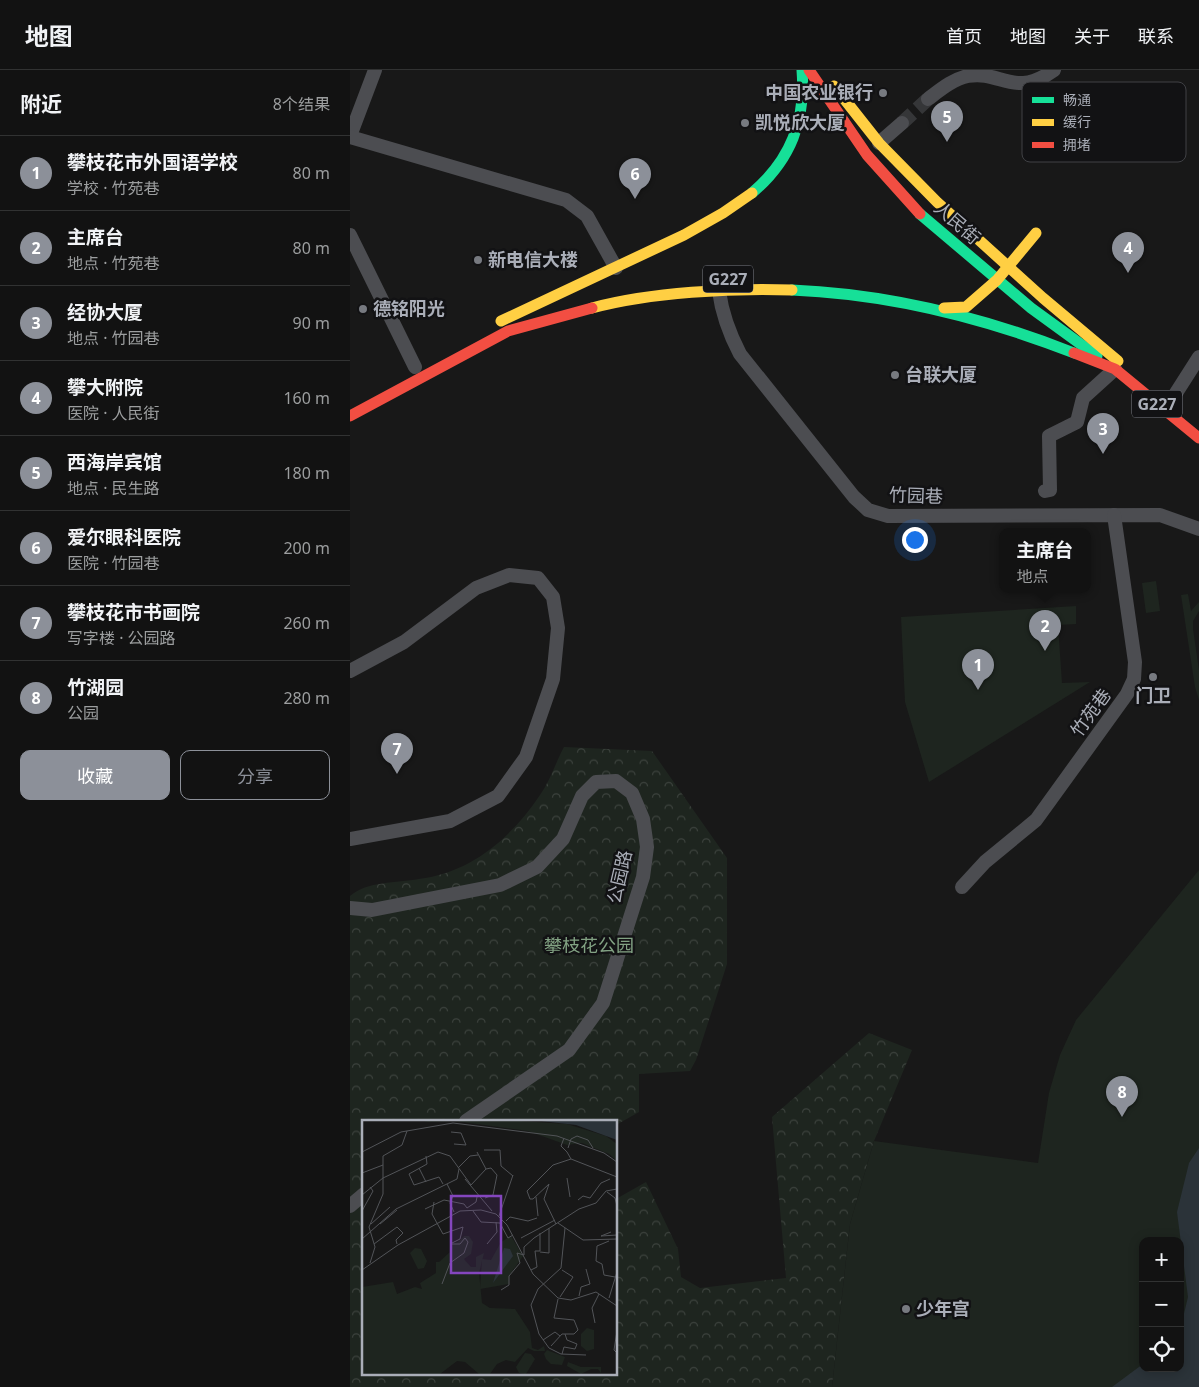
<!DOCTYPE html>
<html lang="zh">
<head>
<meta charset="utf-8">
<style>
	:root { --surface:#121212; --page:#1f2020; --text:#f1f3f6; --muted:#9c9e9f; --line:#313232; --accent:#8c9099 }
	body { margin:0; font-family:"Noto Sans","Noto Sans SC",sans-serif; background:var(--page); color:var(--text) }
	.controls { position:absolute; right:15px; bottom:15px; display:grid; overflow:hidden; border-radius:10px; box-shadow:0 2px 12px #0003 }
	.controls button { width:45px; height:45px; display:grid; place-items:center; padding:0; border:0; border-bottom:1px solid var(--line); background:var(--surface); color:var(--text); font:25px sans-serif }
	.you { position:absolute; left:564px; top:469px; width:18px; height:18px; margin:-12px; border:4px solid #fff; border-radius:50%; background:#1a73e8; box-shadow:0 0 0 8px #1a73e833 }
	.badge { display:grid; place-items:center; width:32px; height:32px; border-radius:50%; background:var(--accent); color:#fff; font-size:16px; font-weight:700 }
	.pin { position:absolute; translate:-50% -41px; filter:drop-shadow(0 1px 2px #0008) }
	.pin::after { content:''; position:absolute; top:26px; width:18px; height:15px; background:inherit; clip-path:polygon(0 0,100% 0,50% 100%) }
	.popup { position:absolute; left:649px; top:458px; width:92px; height:65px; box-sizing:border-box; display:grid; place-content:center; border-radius:10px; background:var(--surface); filter:drop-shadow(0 1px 4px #0005); font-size:16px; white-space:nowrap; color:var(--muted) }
	.popup b { font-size:19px; color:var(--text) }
	.popup::after { content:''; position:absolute; left:50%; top:100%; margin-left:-10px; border:10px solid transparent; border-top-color:var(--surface) }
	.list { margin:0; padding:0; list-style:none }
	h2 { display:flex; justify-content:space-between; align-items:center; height:65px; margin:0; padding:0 20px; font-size:21px }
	h2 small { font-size:16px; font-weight:400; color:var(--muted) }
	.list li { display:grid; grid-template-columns:32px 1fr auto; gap:15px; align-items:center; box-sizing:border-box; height:75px; padding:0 20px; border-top:1px solid var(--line) }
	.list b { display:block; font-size:19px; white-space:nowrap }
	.list p { margin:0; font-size:16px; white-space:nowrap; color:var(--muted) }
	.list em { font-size:16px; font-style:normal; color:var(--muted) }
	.actions { display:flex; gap:10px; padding:15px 20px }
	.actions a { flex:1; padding:11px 0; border:1px solid var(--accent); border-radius:10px; text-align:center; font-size:18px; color:var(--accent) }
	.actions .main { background:var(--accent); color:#fff }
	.icon { flex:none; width:28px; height:28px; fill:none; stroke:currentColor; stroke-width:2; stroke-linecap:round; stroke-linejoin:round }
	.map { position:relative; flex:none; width:849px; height:1317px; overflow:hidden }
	header { display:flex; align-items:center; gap:30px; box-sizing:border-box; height:70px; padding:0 25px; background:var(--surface); border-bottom:1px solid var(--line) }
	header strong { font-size:24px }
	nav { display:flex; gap:28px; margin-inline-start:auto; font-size:18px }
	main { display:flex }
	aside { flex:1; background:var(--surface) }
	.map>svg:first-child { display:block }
	.forest { fill:url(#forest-crowns) }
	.park { fill:#1e251f; fill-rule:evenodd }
	.water { fill:#2b3339 }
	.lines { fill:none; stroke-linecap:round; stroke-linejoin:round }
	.street-tunnel { stroke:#353638; stroke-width:14; stroke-dasharray:14 7; stroke-linecap:butt }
	.street { stroke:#4c4d51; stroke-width:14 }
	.fast { stroke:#16e098; stroke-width:11 }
	.slow { stroke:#ffcf43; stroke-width:11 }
	.jam { stroke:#f24e42; stroke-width:11 }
	.poi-dot { fill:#777a80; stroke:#121214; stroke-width:2 }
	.labels { text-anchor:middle; stroke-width:5; stroke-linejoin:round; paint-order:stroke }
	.shield { fill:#121214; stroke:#7c7f87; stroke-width:1 }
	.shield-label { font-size:16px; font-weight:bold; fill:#aaaeb8 }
	.poi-label { font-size:18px; font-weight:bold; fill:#aaaeb8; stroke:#121214; text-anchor:start }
	.street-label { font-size:18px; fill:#aaaeb8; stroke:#121214 }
	.park-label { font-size:18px; fill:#82a283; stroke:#121214 }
	.inset-road { fill:none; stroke:#525458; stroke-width:1 }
	.view { fill:#8446be; fill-opacity:0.15; stroke:#8446be; stroke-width:2.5 }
	.inset-edge { fill:none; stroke:#aaaeb8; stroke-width:2.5 }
	.key { fill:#121214; stroke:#404145; stroke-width:1 }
	.key-label { font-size:14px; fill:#aaaeb8 }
</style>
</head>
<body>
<header>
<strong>地图</strong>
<nav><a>首页</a><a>地图</a><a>关于</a><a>联系</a></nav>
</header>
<main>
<aside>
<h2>附近<small>8个结果</small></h2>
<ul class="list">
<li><span class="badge">1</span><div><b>攀枝花市外国语学校</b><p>学校 · 竹苑巷</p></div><em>80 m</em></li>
<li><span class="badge">2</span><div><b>主席台</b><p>地点 · 竹苑巷</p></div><em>80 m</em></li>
<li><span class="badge">3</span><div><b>经协大厦</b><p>地点 · 竹园巷</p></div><em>90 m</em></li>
<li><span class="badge">4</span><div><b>攀大附院</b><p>医院 · 人民街</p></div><em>160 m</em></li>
<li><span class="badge">5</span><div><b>西海岸宾馆</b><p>地点 · 民生路</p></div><em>180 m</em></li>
<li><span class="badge">6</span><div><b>爱尔眼科医院</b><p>医院 · 竹园巷</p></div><em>200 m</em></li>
<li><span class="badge">7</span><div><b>攀枝花市书画院</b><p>写字楼 · 公园路</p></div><em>260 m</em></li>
<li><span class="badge">8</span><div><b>竹湖园</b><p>公园</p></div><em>280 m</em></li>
</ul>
<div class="actions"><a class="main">收藏</a><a>分享</a></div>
</aside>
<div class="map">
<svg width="849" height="1317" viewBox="0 0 849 1317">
	<defs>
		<pattern id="forest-crowns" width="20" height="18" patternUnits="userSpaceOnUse" patternTransform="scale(1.25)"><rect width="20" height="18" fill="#1e251f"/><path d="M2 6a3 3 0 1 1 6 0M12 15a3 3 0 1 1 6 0" fill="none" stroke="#3c423d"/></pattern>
	</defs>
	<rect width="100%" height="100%" fill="#181818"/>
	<path class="forest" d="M214,677l88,4 75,107v106l-31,96 -6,11 -51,3v38l-23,13v-4h-252v252h252v-174l30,-17 32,67 3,28 19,11 86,-10 -14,-161 97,-84 43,17 -38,91 -24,83 -18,163h-482v-491c17,-15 47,-13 69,-17 53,-7 92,-41 121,-84 10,-14 16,-33 24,-48z"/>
	<g class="park">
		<polygon points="806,511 810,541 796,543 792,513"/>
		<polygon points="838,524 841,541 849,532 849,541 843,551 843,559 849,600 849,630 845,617 831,525"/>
		<polygon points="726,536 726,554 708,555 712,613 740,612 579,712 555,632 551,547"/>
		<path d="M849,800v517h-367l18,-163 24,-83 164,22 11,-70 11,-38 16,-35zM793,1171h37v127h-37z"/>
	</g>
	<polygon class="water" points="849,1078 849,1317 762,1317 793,1294 793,1298 830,1298 830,1260 838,1227 827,1142 839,1093"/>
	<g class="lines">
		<polyline class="street-tunnel" points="552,53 578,29"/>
		<g class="street">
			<path d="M578,29c12,-9 25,-20 40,-23 33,-6 46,23 86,-6"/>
			<polyline points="0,66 25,0"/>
			<polyline points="0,67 216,130 237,146 266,198"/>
			<polyline points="529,73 552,53"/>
			<polyline points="0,165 65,297"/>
			<path d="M369,221c3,23 10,42 21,63l114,143 14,13 20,6 272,-1 39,14"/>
			<polyline points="819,334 849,287"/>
			<polyline points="695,421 700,420 699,366 727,352 733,328 765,299"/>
			<polyline points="0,601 54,572 126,518 159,505 188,508 203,527 208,558 203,609 176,687 148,726 100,751 0,769"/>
			<polyline points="612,817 635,792 686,750 777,624 784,609 785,592 764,445"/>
			<polyline points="0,838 22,840 150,815 187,797 213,769 232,726 246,712 266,711 282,723 293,749 297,777 293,807 253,933 219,980 116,1051"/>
			<polyline points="0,1136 14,1124"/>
		</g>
		<g class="fast">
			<path d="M402,123c39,-33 54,-73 50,-123"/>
			<polyline points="570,144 681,238 747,286"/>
			<path d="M442,220c96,4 193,28 282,63"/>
		</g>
		<g class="slow">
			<polyline points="484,16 529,73 587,132 693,228 768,291"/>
			<path d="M242,238c59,-16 140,-20 200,-18"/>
			<polyline points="594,238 616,237 647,210 686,163"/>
			<polyline points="151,251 334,165 373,143 402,123"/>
		</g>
		<g class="jam">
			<polyline points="459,0 517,85 570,144"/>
			<polyline points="724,283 765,299 849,368"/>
			<polyline points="0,346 158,261 242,238"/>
		</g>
	</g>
	<g class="poi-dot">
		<circle cx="533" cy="23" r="5"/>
		<circle cx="395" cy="53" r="5"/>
		<circle cx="128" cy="190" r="5"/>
		<circle cx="13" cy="239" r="5"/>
		<circle cx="545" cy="305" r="5"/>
		<circle cx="803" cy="607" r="5"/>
		<circle cx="556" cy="1239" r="5"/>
	</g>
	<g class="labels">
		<g class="shield">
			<rect x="353" y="195.5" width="50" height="27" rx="4"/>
			<rect x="782" y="320.5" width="50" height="27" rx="4"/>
		</g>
		<g class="shield-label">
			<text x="378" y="215">G227</text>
			<text x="807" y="340">G227</text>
		</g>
		<g class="poi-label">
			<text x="523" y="29" text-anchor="end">中国农业银行</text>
			<text x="405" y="59">凯悦欣大厦</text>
			<text x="138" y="196">新电信大楼</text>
			<text x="23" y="245">德铭阳光</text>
			<text x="555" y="311">台联大厦</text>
			<text x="803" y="632" text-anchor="middle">门卫</text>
			<text x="566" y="1245">少年宫</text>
		</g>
		<g class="street-label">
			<text transform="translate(607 153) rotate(41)" y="6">人民街</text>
			<text transform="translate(566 426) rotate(2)" y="6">竹园巷</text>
			<text transform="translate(741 643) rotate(-54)" y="6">竹苑巷</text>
			<text transform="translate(270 807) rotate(-77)" y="6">公园路</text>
		</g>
		<g class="park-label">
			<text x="239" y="882">攀枝花公园</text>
		</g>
	</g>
	<g transform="translate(12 1050)">
		<rect width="255" height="255" fill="#181818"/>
		<path d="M185,230l18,7 -3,8 -11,-1 -5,-5 -2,-5zM206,242l13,5h20v6l-3,-4h-7l-10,5 -14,-8z" fill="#1e251f"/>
		<path d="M66,1h94l45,3 39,12 11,8v17l-8,-7 -27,-11 -15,2 -39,-14 -73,-10 -31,1zM102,116h5l4,6 -2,12 -7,5 7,8h5v-10l8,-4 -5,20 3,30 8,5 25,1 15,23 2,16 6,2 6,-4 1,5h-11l-6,-3 -13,14 -9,-2 -9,4 -7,10h-11l-14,-12 -8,-1 -17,13h-78v-87l31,-5 4,12 18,-7 7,2 -2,-6 16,-10v-11h3l11,-10 1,-8 7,-2z" fill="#1e251f"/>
		<path d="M149,116l12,20 -14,20v8l-29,5 2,-30 9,1 10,-18zM53,128l6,1 6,12 -3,7 -6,1 -8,-16zM225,208l7,2v19l-7,2 -6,-5v-12zM163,233l6,1 4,5 -9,15 -7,-1 -3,-6z" fill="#1e251f"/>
		<path d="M179,1h76v19l-41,-15zM142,128l6,1 3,7 -20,27z" fill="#2b3339"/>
		<path class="inset-road" d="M89,12l10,1 5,12 -12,-1M202,18l-3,8 6,6M206,28l3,-9 6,-3 11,4 5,8M122,30h16l1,16 12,10M0,32l39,-20 52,-9 104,13 47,17 13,9M205,32l4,7 46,18M64,36l1,8 -18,10 5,11 25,-8 4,7M57,48l7,14M96,48l12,-12 8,-1M0,53l21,-8M205,58l3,19M103,59l27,32M85,64l6,12 -3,7 4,9M109,65l15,-16 -9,-17M245,72l8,6 2,8M0,75l21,-17 55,-26 12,4 21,29M174,77l2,19M123,78l8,-3 4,-20 -6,-7 -5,1M216,80l5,-4 7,2 11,-15 9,-4M72,82l-2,12 11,20 20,-7 -3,12 -10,5h10l5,-6 3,4 -4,11 -14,10 -8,21M105,88l9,-6 1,-5M63,89l19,-9 20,4 3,4M0,91l11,-20 -3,-4M111,91l8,11 19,1 8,15 5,-3M137,96l14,-41M144,101l4,-4 18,4 9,-3M196,103l25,17 34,-1M9,104l19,-17M18,104l17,-14M194,104l-12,-25 5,-15 -16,15h-3l-3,-8 26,-26 18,-6M203,108l-4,40 -23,21 -7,16 8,29 10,14 12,6 25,1M249,112l-10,4 16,-1M159,118l34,-18M0,119l34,-30 61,-30 2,-10M247,121l-12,5 -1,15 6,3 2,11 11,2M12,124l23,-17 6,6 -7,7 1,4M125,124l10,-12 -1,-10M178,132l9,1v-25M162,135v-8l10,-9 45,-29 17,-6 10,-12 11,-2M8,143l5,-16 -6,-20 14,-33v-38l19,-11 5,-14M0,150l36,-25 62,-34 21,-1 15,4 11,11 26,49 25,24 13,2 25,-8 21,14M169,150l6,-3 -2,-16h5v-18M139,170l8,-5v-9l11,-13 -3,-10 7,2M217,176l2,-9 9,-3 -4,-15M198,177l13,-20 -11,-7M247,178l8,-26M233,203l-3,-15 7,-14M255,211l-3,19 3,3M181,220l12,-8 5,4M189,226l11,-12h12l4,-4 -4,-10 -20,-2 4,-19M200,234l2,-7 11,2 2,-5 -10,-4 -2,-6"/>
		<path class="view" d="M89,76h50v77h-50z"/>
		<rect width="255" height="255" class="inset-edge"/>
	</g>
	<rect x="672" y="12" width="164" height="80" rx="8" class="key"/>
	<rect x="682" y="27" width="22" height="6" fill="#16e098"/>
	<rect x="682" y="49" width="22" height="7" fill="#ffcf43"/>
	<rect x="682" y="72" width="22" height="6" fill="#f24e42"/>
	<g class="key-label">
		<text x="713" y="35">畅通</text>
		<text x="713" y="57">缓行</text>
		<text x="713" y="80">拥堵</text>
	</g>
</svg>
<div class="controls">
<button>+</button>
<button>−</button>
<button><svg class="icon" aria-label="locate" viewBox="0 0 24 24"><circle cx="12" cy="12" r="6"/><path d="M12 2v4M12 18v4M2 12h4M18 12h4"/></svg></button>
</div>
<div class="you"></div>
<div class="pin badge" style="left:628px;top:620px">1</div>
<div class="pin badge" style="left:695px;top:581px">2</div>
<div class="popup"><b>主席台</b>地点</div>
<div class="pin badge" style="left:753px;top:384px">3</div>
<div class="pin badge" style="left:778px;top:203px">4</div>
<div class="pin badge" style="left:597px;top:72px">5</div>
<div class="pin badge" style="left:285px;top:129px">6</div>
<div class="pin badge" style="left:47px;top:704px">7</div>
<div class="pin badge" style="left:772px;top:1047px">8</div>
</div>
</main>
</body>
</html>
